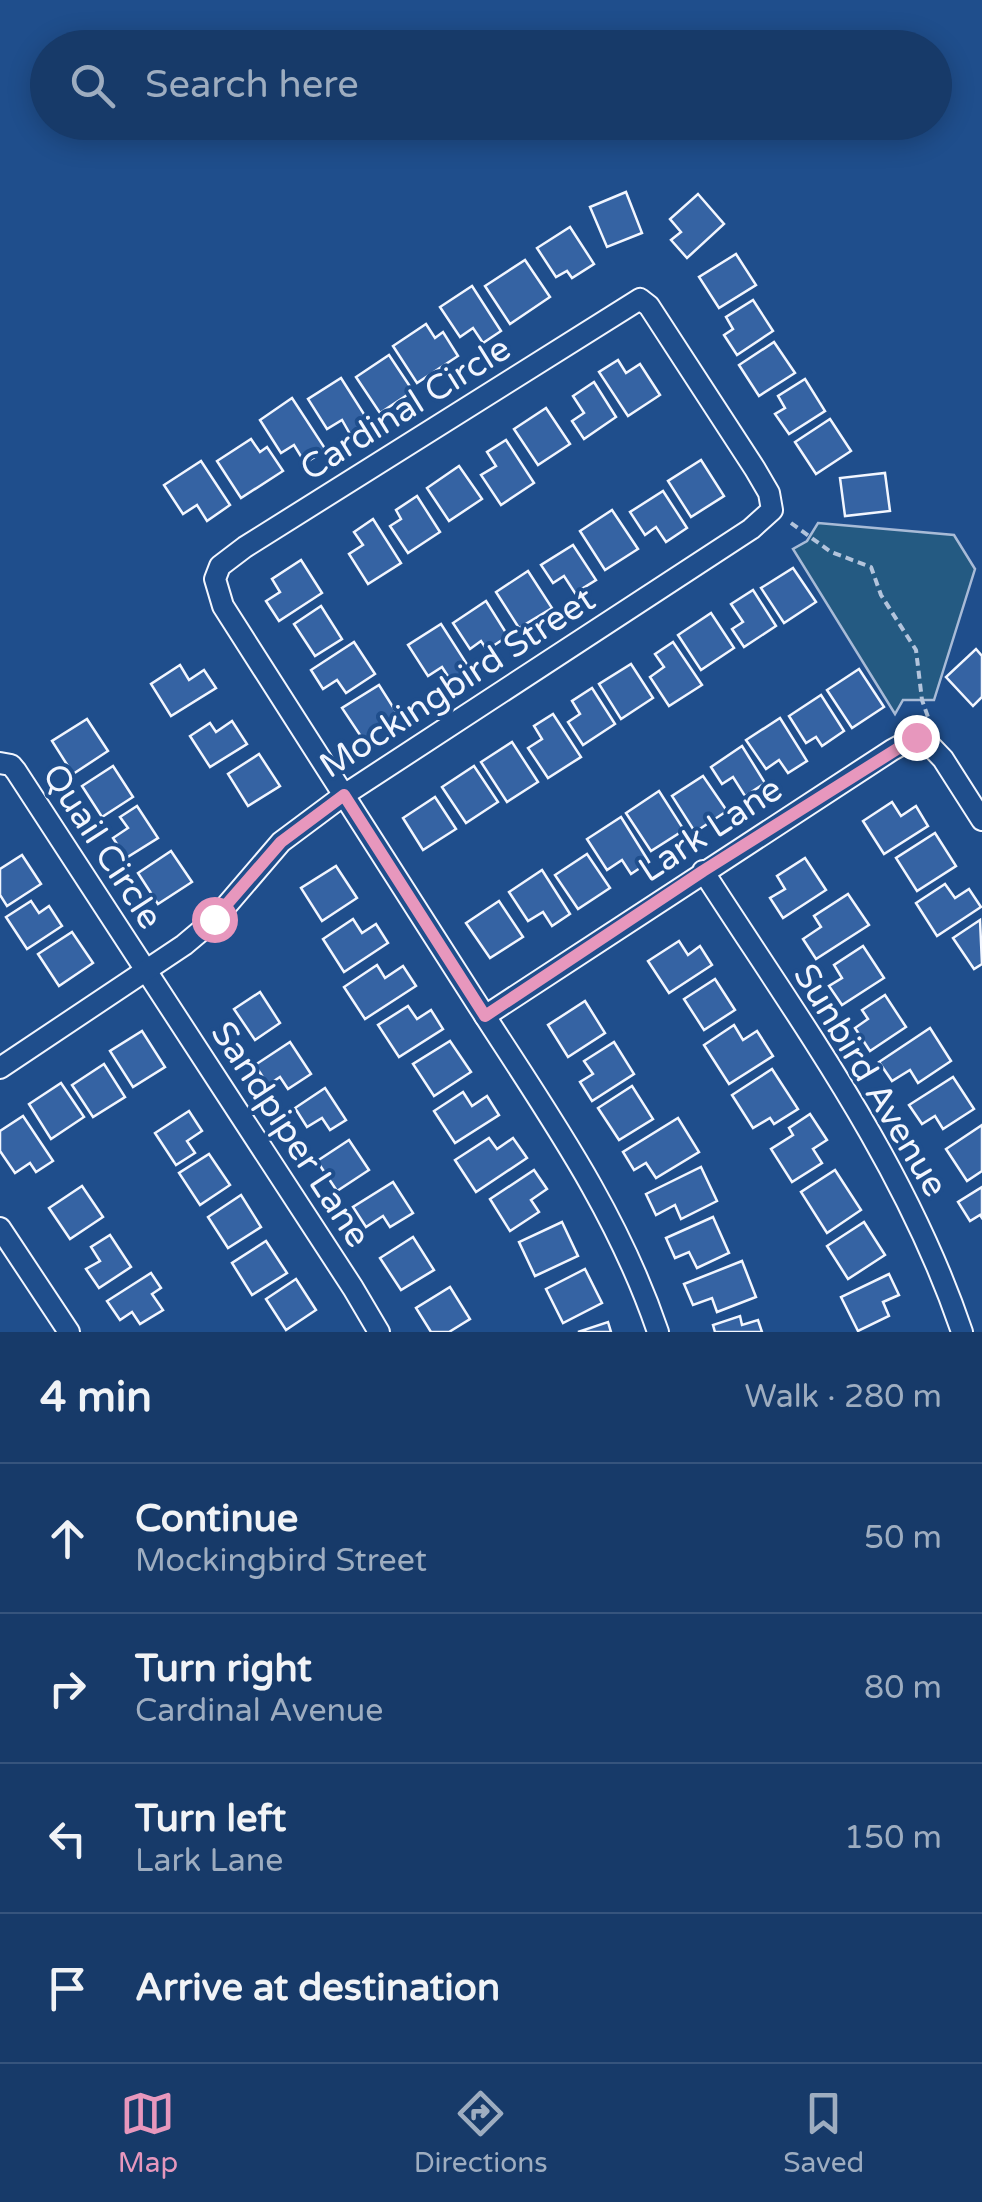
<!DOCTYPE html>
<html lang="en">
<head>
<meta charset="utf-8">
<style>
	:root { --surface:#173a69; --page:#244571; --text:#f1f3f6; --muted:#9eadc0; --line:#36547d; --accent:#e797bd }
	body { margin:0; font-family:"Varela Round",sans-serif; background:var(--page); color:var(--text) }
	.stop { position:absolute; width:30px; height:30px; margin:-22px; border:8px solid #e797bd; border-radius:50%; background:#fff }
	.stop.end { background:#e797bd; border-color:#fff; box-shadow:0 2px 10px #0008 }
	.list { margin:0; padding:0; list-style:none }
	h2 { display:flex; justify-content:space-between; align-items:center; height:130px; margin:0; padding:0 40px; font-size:42px }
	h2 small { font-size:32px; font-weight:400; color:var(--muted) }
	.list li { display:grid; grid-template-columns:65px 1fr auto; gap:30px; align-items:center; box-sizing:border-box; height:150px; padding:0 40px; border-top:2px solid var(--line) }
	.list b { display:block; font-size:38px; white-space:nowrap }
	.list p { margin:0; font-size:32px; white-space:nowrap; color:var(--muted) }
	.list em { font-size:32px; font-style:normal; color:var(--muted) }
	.icon { flex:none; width:55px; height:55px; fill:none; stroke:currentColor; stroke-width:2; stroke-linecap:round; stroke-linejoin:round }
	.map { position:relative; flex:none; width:982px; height:1332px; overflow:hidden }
	.search { position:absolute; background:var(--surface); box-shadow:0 5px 25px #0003; left:30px; right:30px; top:30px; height:110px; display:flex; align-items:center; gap:25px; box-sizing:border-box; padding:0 35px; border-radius:55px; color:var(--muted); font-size:38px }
	.sheet { height:730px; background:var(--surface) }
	nav { display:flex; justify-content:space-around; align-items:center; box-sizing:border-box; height:140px; border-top:2px solid var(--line); background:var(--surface); font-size:28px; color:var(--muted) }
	nav a { display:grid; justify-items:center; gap:5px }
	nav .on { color:var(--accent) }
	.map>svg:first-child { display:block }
	.green { fill:#245a82; stroke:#a8bbd7; stroke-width:2.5 }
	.building { fill:#3563a3; stroke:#f2f6ff; stroke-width:2.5 }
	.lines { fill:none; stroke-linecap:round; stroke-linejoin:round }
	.minor-casing { stroke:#f2f6ff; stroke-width:24 }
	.path { stroke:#b3c4dc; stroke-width:4; stroke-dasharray:8 5; stroke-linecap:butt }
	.minor { stroke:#1f4e8c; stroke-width:20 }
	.route { stroke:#e797bd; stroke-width:12 }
	.labels { text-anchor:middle; stroke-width:8; stroke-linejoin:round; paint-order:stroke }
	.street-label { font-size:35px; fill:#f2f6ff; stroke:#1f4e8c }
</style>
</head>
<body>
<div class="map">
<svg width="982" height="1332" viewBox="0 0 982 1332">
	<rect width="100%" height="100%" fill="#1f4e8c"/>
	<polygon class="green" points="818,523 954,535 975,569 934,700 903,700 895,714 793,549 807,541"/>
	<g class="building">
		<polygon points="626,192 642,233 607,247 590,207"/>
		<polygon points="698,194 724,224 687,258 671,240 681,232 670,219"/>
		<polygon points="570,227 594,264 572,278 567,271 556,277 537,248"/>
		<polygon points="736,254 756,285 719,308 699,277"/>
		<polygon points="525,260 550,297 510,324 485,286"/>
		<polygon points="472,286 501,331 483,343 473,328 460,337 440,307"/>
		<polygon points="753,300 773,331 737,355 724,335 733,329 726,317"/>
		<polygon points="426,324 435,338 443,332 458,356 417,383 393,346"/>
		<polygon points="774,342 795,373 759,396 739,365"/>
		<polygon points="389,355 413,391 380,413 356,377"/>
		<polygon points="618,360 626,373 640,364 660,395 628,416 599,372"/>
		<polygon points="341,378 369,422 350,434 342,420 327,429 308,399"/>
		<polygon points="805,379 825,411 789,434 775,414 785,408 778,396"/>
		<polygon points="594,382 616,417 584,439 572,421 584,413 573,396"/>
		<polygon points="292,398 326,450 305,463 294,445 281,453 260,420"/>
		<polygon points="546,408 570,444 538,465 514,429"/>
		<polygon points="830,419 851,451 816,474 795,442"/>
		<polygon points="251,439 260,452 267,447 283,471 241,498 217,461"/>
		<polygon points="506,440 534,483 501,505 481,475 496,466 487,452"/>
		<polygon points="701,460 724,496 691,517 668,481"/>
		<polygon points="201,461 230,505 207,521 197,505 183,514 164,485"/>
		<polygon points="459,466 482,499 449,521 427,488"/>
		<polygon points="885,473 890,511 845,516 840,478"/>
		<polygon points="663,491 687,528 666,542 656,527 645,535 630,512"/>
		<polygon points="417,496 440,532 408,553 390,526 401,519 396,510"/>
		<polygon points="612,510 638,549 605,570 580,531"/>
		<polygon points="373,519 401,563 368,584 349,554 363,545 354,532"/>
		<polygon points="573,545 596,580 575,593 564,576 553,583 541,565"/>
		<polygon points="301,560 322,593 279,621 266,601 280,592 272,579"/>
		<polygon points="793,568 816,602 784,623 761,588"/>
		<polygon points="528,571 552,608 519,628 496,592"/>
		<polygon points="753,590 776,626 744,647 732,629 743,622 731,604"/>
		<polygon points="486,601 508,636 487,650 481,641 470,649 453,623"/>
		<polygon points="321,606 342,639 315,656 294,624"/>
		<polygon points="711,613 734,648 701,670 678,635"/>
		<polygon points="441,624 470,669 451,681 442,667 428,676 408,645"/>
		<polygon points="354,642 375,674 346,693 337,680 323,689 311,670"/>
		<polygon points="673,642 702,685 669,706 650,677 664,667 655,654"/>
		<polygon points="976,649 982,656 982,697 973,706 946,677"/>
		<polygon points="631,664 653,698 621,719 599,684"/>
		<polygon points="180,665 189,680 204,670 216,688 171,716 151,684"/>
		<polygon points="859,669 884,707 852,728 827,690"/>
		<polygon points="379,685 400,718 364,741 342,708"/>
		<polygon points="592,688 615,724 583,745 568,722 580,714 572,701"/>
		<polygon points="821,695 844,731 822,746 816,737 806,743 789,716"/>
		<polygon points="553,714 581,757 548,778 528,748 542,739 534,726"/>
		<polygon points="780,718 807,761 788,773 779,760 766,769 746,740"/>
		<polygon points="87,719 108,751 73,774 52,741"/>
		<polygon points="232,721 247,744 210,767 190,736 210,723 216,732"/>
		<polygon points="512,742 538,782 507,802 481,762"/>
		<polygon points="742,746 765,783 745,796 733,777 722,784 711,767"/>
		<polygon points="259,754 280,786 248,806 228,774"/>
		<polygon points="113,766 133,797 102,817 82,786"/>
		<polygon points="474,766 498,802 466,823 442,787"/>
		<polygon points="703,776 727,811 695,832 672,796"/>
		<polygon points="659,791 684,830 651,851 626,813"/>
		<polygon points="435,797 456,829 423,850 403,818"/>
		<polygon points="892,802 901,816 916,806 928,826 884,854 863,821"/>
		<polygon points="137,806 158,838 126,858 113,838 128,828 120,817"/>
		<polygon points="621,817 649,862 631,874 622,860 607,870 587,839"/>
		<polygon points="935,833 956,866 917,891 896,858"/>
		<polygon points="171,851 192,882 158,904 138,873"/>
		<polygon points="587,854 610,888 578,909 555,875"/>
		<polygon points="22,855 41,884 7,906 0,895 0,869"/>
		<polygon points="805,858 826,890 783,918 770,898 785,889 777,876"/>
		<polygon points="336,866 357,898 322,921 301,888"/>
		<polygon points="542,870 570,914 552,926 543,912 528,921 509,892"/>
		<polygon points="945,884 955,898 969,889 981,907 937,936 916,903"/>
		<polygon points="848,894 869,925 816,959 803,939 821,927 814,916"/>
		<polygon points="31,901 39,913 49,906 62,926 27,949 6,917"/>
		<polygon points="499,901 523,937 490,958 466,923"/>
		<polygon points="353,919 362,933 376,924 388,943 344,972 323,939"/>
		<polygon points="980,920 982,964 974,969 953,938"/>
		<polygon points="72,932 93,963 59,986 38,954"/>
		<polygon points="679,941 688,955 700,946 712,965 669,993 648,961"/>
		<polygon points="863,946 884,978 842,1005 829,986 842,978 834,965"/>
		<polygon points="377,965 385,978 403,966 416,986 365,1019 344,987"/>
		<polygon points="715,979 735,1010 704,1030 684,999"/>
		<polygon points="260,992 280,1023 255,1040 234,1009"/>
		<polygon points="885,995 906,1027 870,1051 855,1028 868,1019 862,1010"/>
		<polygon points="585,1001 605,1033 568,1057 548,1025"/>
		<polygon points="408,1006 417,1019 431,1010 443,1029 399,1057 378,1025"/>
		<polygon points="734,1025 743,1040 757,1031 773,1056 729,1084 704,1045"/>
		<polygon points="930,1028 951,1061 918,1083 910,1070 892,1081 879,1062"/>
		<polygon points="142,1031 165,1067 133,1087 110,1051"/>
		<polygon points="450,1041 471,1072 434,1096 413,1064"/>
		<polygon points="290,1042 311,1074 288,1089 280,1077 268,1085 255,1065"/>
		<polygon points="614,1042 634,1074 592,1101 580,1082 593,1074 584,1061"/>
		<polygon points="104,1064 125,1097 93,1117 72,1085"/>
		<polygon points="772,1069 798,1109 774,1124 770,1118 753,1128 732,1095"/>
		<polygon points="953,1077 974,1109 943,1129 935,1116 922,1124 909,1105"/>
		<polygon points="61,1083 84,1117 51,1139 29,1104"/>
		<polygon points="632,1086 653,1119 619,1140 598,1108"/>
		<polygon points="325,1088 346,1120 330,1130 322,1118 307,1127 295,1108"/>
		<polygon points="463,1092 472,1106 487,1096 499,1115 455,1143 434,1111"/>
		<polygon points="189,1111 202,1131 187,1141 195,1153 176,1165 155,1133"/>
		<polygon points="810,1114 827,1140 813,1149 822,1163 792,1182 771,1149 793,1135 789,1128"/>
		<polygon points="23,1116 53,1161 36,1172 30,1163 15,1173 0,1151 0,1131"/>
		<polygon points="678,1118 699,1152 656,1178 646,1163 634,1170 623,1152"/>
		<polygon points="982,1125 982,1171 967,1181 946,1149"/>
		<polygon points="489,1138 497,1149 513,1138 527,1158 476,1192 455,1160"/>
		<polygon points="349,1140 369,1170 337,1191 317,1161"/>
		<polygon points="209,1154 230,1185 200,1205 179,1173"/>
		<polygon points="701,1167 717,1201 681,1219 675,1205 656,1215 646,1194"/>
		<polygon points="534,1170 547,1189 531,1200 539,1212 510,1231 490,1199"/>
		<polygon points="835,1170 861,1210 827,1233 801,1192"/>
		<polygon points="393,1182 413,1213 390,1227 383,1216 366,1227 353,1207"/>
		<polygon points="82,1186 103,1217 70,1239 49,1208"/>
		<polygon points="982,1187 982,1218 980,1215 970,1221 958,1202"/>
		<polygon points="241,1195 261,1227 228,1248 208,1217"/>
		<polygon points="713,1217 729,1253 697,1268 689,1252 675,1258 666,1238"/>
		<polygon points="562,1222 578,1256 535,1276 519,1242"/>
		<polygon points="864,1222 885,1255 848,1279 827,1246"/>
		<polygon points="110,1235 131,1267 99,1288 86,1269 100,1261 91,1247"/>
		<polygon points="413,1237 434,1270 401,1290 380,1258"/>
		<polygon points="266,1241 287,1273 252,1295 232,1263"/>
		<polygon points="742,1261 756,1297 717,1312 712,1298 693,1305 684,1284"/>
		<polygon points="585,1269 602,1303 563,1323 546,1289"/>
		<polygon points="151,1273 161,1288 152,1294 163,1310 140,1324 132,1312 120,1320 107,1301"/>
		<polygon points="889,1274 899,1295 883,1302 889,1316 858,1331 841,1297"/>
		<polygon points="296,1279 316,1310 286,1330 266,1299"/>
		<polygon points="450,1287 470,1319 449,1332 431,1332 416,1308"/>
		<polygon points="740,1316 742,1325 758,1320 762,1332 715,1332 713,1325"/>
		<polygon points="608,1322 611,1332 578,1332"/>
	</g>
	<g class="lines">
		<g class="minor-casing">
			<g id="minor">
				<polyline points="923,738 943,759 982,820"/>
				<polyline points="0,763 11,765 16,771 353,1288 379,1332"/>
				<path d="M703,871c96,149 202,292 259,461"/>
				<polyline points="485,1016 892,750 916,737 923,738"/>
				<path d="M0,1068l184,-123 31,-26 66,-77 63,-47 407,-266 21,-19 -3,-17 -14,-24 -106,-163 -9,-7 -395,248 -25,19 -5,13 8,27c84,132 168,264 253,396 69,108 140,206 182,330"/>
				<polyline points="0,1228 69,1332"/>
			</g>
		</g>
		<polyline class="path" points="791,523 831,552 871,567 881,595 916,650 922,700 928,717"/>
		<use href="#minor" class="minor"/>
	</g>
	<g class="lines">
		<polyline class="route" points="214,919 281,842 344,795 485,1016 703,871 916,737"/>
	</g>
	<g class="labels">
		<g class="street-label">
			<text transform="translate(405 408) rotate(-32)" y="12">Cardinal Circle</text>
			<text transform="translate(457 682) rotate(-33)" y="12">Mockingbird Street</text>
			<text transform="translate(710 829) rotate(-33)" y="12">Lark Lane</text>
			<text transform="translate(103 846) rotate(57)" y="12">Quail Circle</text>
			<text transform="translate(871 1080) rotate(59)" y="12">Sunbird Avenue</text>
			<text transform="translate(291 1134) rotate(57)" y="12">Sandpiper Lane</text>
		</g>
	</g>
</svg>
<div class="stop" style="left:214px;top:919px"></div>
<div class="stop end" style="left:916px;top:737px"></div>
<div class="search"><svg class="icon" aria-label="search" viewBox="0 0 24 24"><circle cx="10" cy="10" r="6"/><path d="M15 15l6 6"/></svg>Search here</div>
</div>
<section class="sheet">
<h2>4 min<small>Walk · 280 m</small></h2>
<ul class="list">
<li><svg class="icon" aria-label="ahead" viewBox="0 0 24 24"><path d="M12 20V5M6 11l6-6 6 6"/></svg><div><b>Continue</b><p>Mockingbird Street</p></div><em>50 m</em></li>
<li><svg class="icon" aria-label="right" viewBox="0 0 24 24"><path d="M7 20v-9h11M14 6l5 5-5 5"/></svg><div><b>Turn right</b><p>Cardinal Avenue</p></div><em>80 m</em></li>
<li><svg class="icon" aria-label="left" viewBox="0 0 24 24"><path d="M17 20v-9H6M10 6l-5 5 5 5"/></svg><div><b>Turn left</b><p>Lark Lane</p></div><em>150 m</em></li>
<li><svg class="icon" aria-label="arrive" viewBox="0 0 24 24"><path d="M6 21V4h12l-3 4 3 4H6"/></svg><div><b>Arrive at destination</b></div></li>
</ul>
</section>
<nav>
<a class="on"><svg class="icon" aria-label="map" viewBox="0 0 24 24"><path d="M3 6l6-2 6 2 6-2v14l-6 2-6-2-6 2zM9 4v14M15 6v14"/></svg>Map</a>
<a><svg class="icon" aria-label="directions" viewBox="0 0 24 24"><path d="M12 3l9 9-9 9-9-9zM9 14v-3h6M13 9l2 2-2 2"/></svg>Directions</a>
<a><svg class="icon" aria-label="saved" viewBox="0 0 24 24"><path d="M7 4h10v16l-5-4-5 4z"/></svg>Saved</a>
</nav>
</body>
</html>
